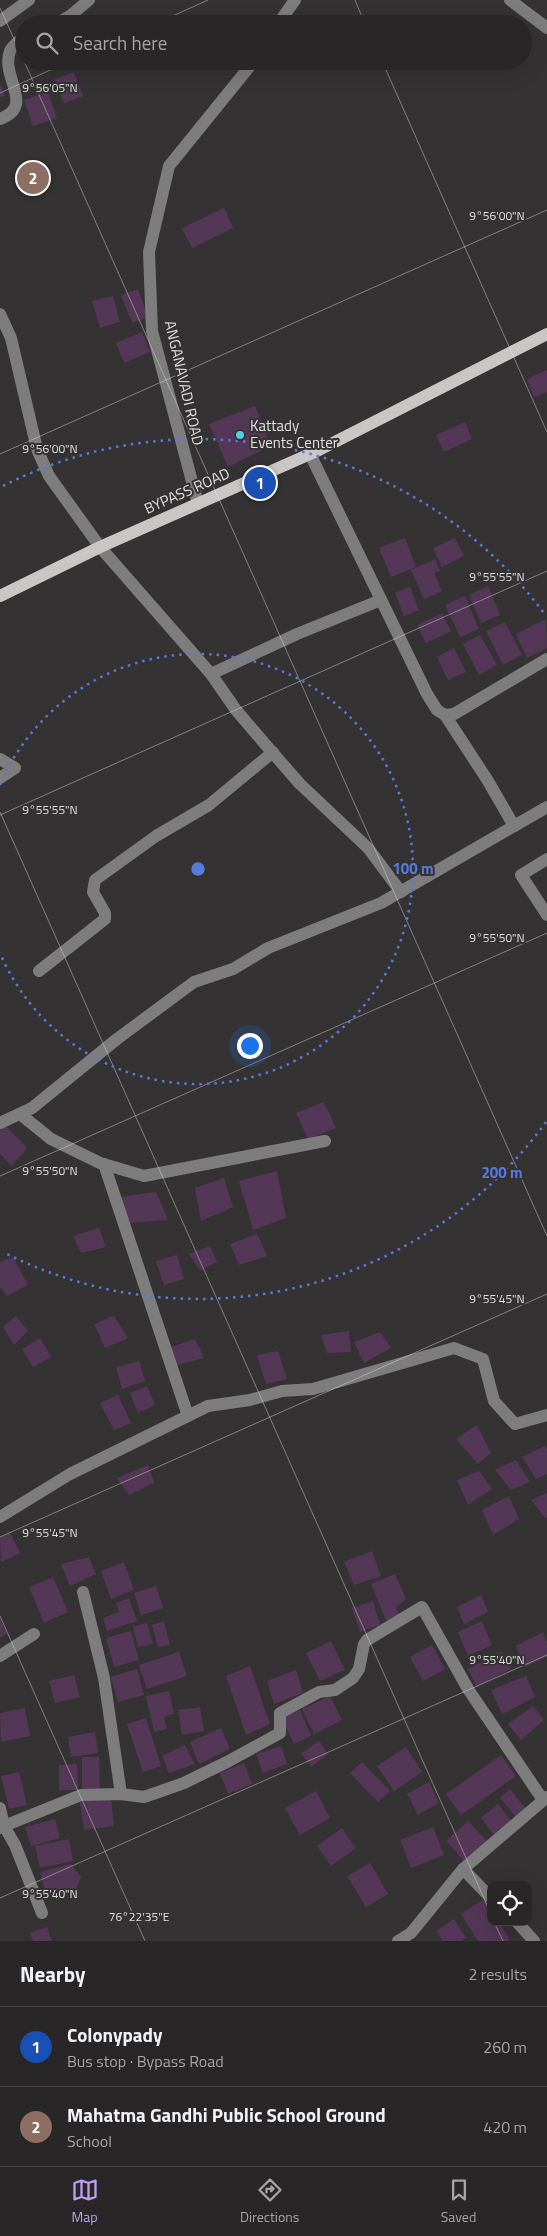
<!DOCTYPE html>
<html lang="en">
<head>
<meta charset="utf-8">
<style>
	:root { --surface:#282626; --page:#343232; --text:#f1f3f6; --muted:#a5a5a7; --line:#444343; --accent:#bca0f2 }
	body { margin:0; font-family:"Titillium Web",sans-serif; background:var(--page); color:var(--text) }
	.controls { position:absolute; right:15px; bottom:15px; display:grid; overflow:hidden; border-radius:10px; box-shadow:0 5px 20px #0002 }
	.controls button { width:45px; height:45px; display:grid; place-items:center; padding:0; border:0; border-bottom:1px solid var(--line); background:var(--surface); color:var(--text); font:25px sans-serif }
	.you { position:absolute; left:249px; top:1045px; width:18px; height:18px; margin:-12px; border:4px solid #fff; border-radius:50%; background:#1a73e8; box-shadow:0 0 0 8px #1a73e833 }
	.badge { display:grid; place-items:center; width:32px; height:32px; border-radius:50%; background:var(--accent); color:#fff; font-size:16px; font-weight:700 }
	.pin { position:absolute; translate:-50% -50%; border:2px solid #fff; box-shadow:0 1px 5px #0006 }
	.list { margin:0; padding:0; list-style:none }
	h2 { display:flex; justify-content:space-between; align-items:center; height:65px; margin:0; padding:0 20px; font-size:21px }
	h2 small { font-size:16px; font-weight:400; color:var(--muted) }
	.list li { display:grid; grid-template-columns:32px 1fr auto; gap:15px; align-items:center; box-sizing:border-box; height:80px; padding:0 20px; border-top:1px solid var(--line) }
	.list b { display:block; font-size:19px; white-space:nowrap }
	.list p { margin:0; font-size:16px; white-space:nowrap; color:var(--muted) }
	.list em { font-size:16px; font-style:normal; color:var(--muted) }
	.icon { flex:none; width:28px; height:28px; fill:none; stroke:currentColor; stroke-width:2; stroke-linecap:round; stroke-linejoin:round }
	.map { position:relative; flex:none; width:547px; height:1941px; overflow:hidden }
	.search { position:absolute; background:var(--surface); box-shadow:0 5px 20px #0002; left:15px; right:15px; top:15px; height:55px; display:flex; align-items:center; gap:12px; box-sizing:border-box; padding:0 18px; border-radius:28px; color:var(--muted); font-size:19px }
	.sheet { height:225px; background:var(--surface) }
	nav { display:flex; justify-content:space-around; align-items:center; box-sizing:border-box; height:70px; border-top:1px solid var(--line); background:var(--surface); font-size:14px; color:var(--muted) }
	nav a { display:grid; justify-items:center; gap:2px }
	nav .on { color:var(--accent) }
	.map>svg:first-child { display:block }
	.building { fill:#543757 }
	.lines { fill:none; stroke-linecap:round; stroke-linejoin:round }
	.minor { stroke:#7e7d7d; stroke-width:12 }
	.major { stroke:#cac6c6; stroke-width:12 }
	.ticks { fill:none; stroke:#e1dfdf; stroke-width:1; stroke-opacity:0.45 }
	.ring { fill:none; stroke:#587ada; stroke-width:2.5; stroke-dasharray:2.5 5 }
	.poi-dot { fill:#56c9e1; stroke:#353233; stroke-width:2 }
	.labels { text-anchor:middle; stroke-width:4; stroke-linejoin:round; paint-order:stroke }
	.street-label { font-size:15px; fill:#e1dfdf; stroke:#353233 }
	.poi-label { font-size:15px; fill:#e1dfdf; stroke:#353233; text-anchor:start }
	.ticks-label { font-size:12px; text-anchor:middle; fill:#e1dfdf; stroke:#353233; stroke-width:4; stroke-linejoin:round; paint-order:stroke }
	.centre { fill:#587ada; stroke:#353233; stroke-width:2.5 }
	.ring-label { font-size:15px; text-anchor:middle; font-weight:bold; fill:#587ada; stroke:#353233; stroke-width:4; stroke-linejoin:round; paint-order:stroke }
</style>
</head>
<body>
<div class="map">
<svg width="547" height="1941" viewBox="0 0 547 1941">
	<rect width="100%" height="100%" fill="#353233"/>
	<g class="building">
		<polygon points="74,72 83,96 64,103 55,79"/>
		<polygon points="0,85 5,96 0,97"/>
		<polygon points="48,92 57,118 33,126 24,100"/>
		<polygon points="224,208 233,228 192,248 182,228"/>
		<polygon points="138,289 148,317 132,323 121,295"/>
		<polygon points="113,296 120,322 100,328 92,301"/>
		<polygon points="142,332 150,352 124,363 116,343"/>
		<polygon points="547,370 547,392 534,397 527,379"/>
		<polygon points="255,406 271,446 228,467 209,424"/>
		<polygon points="465,422 472,439 444,452 436,435"/>
		<polygon points="405,538 416,567 391,577 379,548"/>
		<polygon points="455,538 464,556 442,567 433,548"/>
		<polygon points="435,559 440,571 434,573 442,591 424,599 411,570"/>
		<polygon points="488,586 500,615 481,623 469,595"/>
		<polygon points="410,587 419,610 404,616 395,593"/>
		<polygon points="465,596 479,629 460,637 445,605"/>
		<polygon points="442,613 451,631 426,643 417,625"/>
		<polygon points="546,619 547,648 527,658 516,634"/>
		<polygon points="505,622 522,655 503,665 486,631"/>
		<polygon points="480,635 497,665 479,675 463,644"/>
		<polygon points="454,648 466,672 448,680 437,657"/>
		<polygon points="324,1102 336,1128 308,1139 296,1113"/>
		<polygon points="5,1125 27,1148 12,1166 0,1154 0,1130"/>
		<polygon points="277,1171 286,1218 253,1230 239,1181"/>
		<polygon points="224,1178 233,1207 201,1221 195,1188"/>
		<polygon points="156,1192 168,1220 126,1223 121,1197"/>
		<polygon points="99,1228 106,1247 81,1253 73,1236"/>
		<polygon points="257,1234 267,1256 239,1265 230,1244"/>
		<polygon points="210,1246 217,1262 200,1270 189,1254"/>
		<polygon points="177,1255 184,1279 164,1285 156,1261"/>
		<polygon points="13,1257 28,1285 7,1296 0,1287 0,1262"/>
		<polygon points="16,1316 28,1331 14,1345 3,1327"/>
		<polygon points="114,1316 128,1338 105,1348 94,1324"/>
		<polygon points="349,1331 351,1352 327,1353 321,1335"/>
		<polygon points="380,1332 391,1348 364,1363 354,1342"/>
		<polygon points="40,1338 51,1357 33,1367 22,1349"/>
		<polygon points="195,1339 204,1358 177,1365 171,1347"/>
		<polygon points="278,1351 287,1379 266,1384 257,1355"/>
		<polygon points="139,1361 145,1381 122,1389 116,1367"/>
		<polygon points="147,1386 155,1405 138,1413 130,1393"/>
		<polygon points="118,1395 131,1423 114,1430 100,1403"/>
		<polygon points="477,1425 491,1453 478,1464 456,1439"/>
		<polygon points="545,1446 547,1449 547,1474 536,1479 522,1457"/>
		<polygon points="516,1460 530,1482 511,1490 495,1470"/>
		<polygon points="148,1465 154,1483 129,1495 117,1478"/>
		<polygon points="479,1471 492,1489 468,1505 457,1480"/>
		<polygon points="547,1493 547,1517 545,1518 531,1500"/>
		<polygon points="509,1496 519,1519 493,1535 482,1510"/>
		<polygon points="10,1533 20,1553 1,1562 0,1537"/>
		<polygon points="372,1551 381,1576 354,1585 344,1562"/>
		<polygon points="89,1557 96,1574 70,1586 61,1564"/>
		<polygon points="124,1562 134,1590 111,1599 101,1571"/>
		<polygon points="395,1574 406,1599 396,1607 400,1616 387,1622 371,1584"/>
		<polygon points="53,1577 68,1612 44,1623 29,1587"/>
		<polygon points="156,1586 163,1608 141,1615 134,1593"/>
		<polygon points="481,1595 488,1612 464,1624 457,1607"/>
		<polygon points="129,1598 137,1621 107,1631 103,1618 119,1612 116,1603"/>
		<polygon points="373,1601 380,1625 360,1632 352,1608"/>
		<polygon points="0,1618 7,1634 0,1637"/>
		<polygon points="164,1621 170,1645 158,1647 152,1625"/>
		<polygon points="482,1621 492,1645 468,1656 458,1632"/>
		<polygon points="147,1623 153,1644 138,1647 133,1627"/>
		<polygon points="131,1631 139,1660 114,1667 106,1638"/>
		<polygon points="543,1632 547,1642 547,1656 525,1667 516,1646"/>
		<polygon points="331,1641 345,1670 320,1681 306,1653"/>
		<polygon points="432,1645 445,1669 423,1681 410,1657"/>
		<polygon points="502,1651 511,1669 477,1687 468,1669"/>
		<polygon points="179,1652 187,1676 147,1689 139,1665"/>
		<polygon points="250,1666 270,1724 246,1735 226,1676"/>
		<polygon points="137,1669 144,1695 118,1702 111,1677"/>
		<polygon points="296,1670 303,1693 274,1704 267,1681"/>
		<polygon points="74,1675 80,1697 55,1703 49,1681"/>
		<polygon points="526,1676 535,1697 502,1714 491,1690"/>
		<polygon points="169,1691 174,1714 164,1716 167,1729 154,1732 146,1696"/>
		<polygon points="330,1696 342,1720 314,1734 302,1709"/>
		<polygon points="533,1706 544,1720 521,1740 508,1724"/>
		<polygon points="200,1707 204,1731 182,1735 178,1710"/>
		<polygon points="25,1708 30,1736 1,1742 0,1713"/>
		<polygon points="300,1710 311,1736 294,1744 282,1718"/>
		<polygon points="146,1718 161,1766 143,1772 127,1724"/>
		<polygon points="221,1728 230,1749 199,1764 190,1742"/>
		<polygon points="95,1732 98,1753 71,1757 68,1737"/>
		<polygon points="319,1741 328,1754 311,1767 301,1753"/>
		<polygon points="185,1745 195,1764 169,1773 162,1756"/>
		<polygon points="281,1746 287,1764 263,1773 256,1754"/>
		<polygon points="406,1747 422,1772 394,1791 377,1766"/>
		<polygon points="501,1755 516,1776 461,1815 446,1794"/>
		<polygon points="82,1757 99,1757 100,1790 82,1790"/>
		<polygon points="362,1762 390,1791 378,1802 350,1773"/>
		<polygon points="244,1763 252,1784 228,1794 220,1773"/>
		<polygon points="77,1764 78,1790 59,1790 59,1765"/>
		<polygon points="19,1772 27,1805 9,1809 1,1776"/>
		<polygon points="429,1782 439,1803 418,1815 407,1794"/>
		<polygon points="510,1789 526,1809 516,1817 500,1798"/>
		<polygon points="316,1791 330,1818 300,1835 285,1808"/>
		<polygon points="111,1798 114,1826 84,1830 80,1802"/>
		<polygon points="498,1804 512,1822 494,1835 481,1818"/>
		<polygon points="55,1819 60,1838 31,1846 25,1827"/>
		<polygon points="468,1821 488,1842 466,1863 446,1841"/>
		<polygon points="433,1827 444,1855 411,1868 400,1840"/>
		<polygon points="342,1828 356,1848 331,1866 317,1846"/>
		<polygon points="69,1839 73,1861 40,1868 35,1846"/>
		<polygon points="370,1863 388,1894 366,1907 347,1876"/>
		<polygon points="71,1864 81,1877 76,1889 46,1894 40,1872"/>
		<polygon points="484,1899 491,1909 491,1922 499,1922 510,1940 508,1941 478,1941 461,1914"/>
		<polygon points="454,1919 466,1938 461,1941 443,1941 436,1931"/>
		<polygon points="47,1927 52,1941 33,1941 30,1933"/>
	</g>
	<g class="lines">
		<g class="minor">
			<polyline points="510,0 547,28"/>
			<polyline points="0,21 29,0"/>
			<polyline points="56,24 70,16 89,0"/>
			<polyline points="278,24 295,0"/>
			<path d="M0,119c36,-13 0,-42 10,-68 3,-6 9,-10 14,-14"/>
			<polyline points="0,314 11,338 37,449 49,476 100,547 211,674"/>
			<polyline points="310,454 427,694 437,710 445,715 454,714 547,659"/>
			<polyline points="198,504 152,331 149,252 169,166 254,61"/>
			<polyline points="381,600 297,634 211,674 236,710 265,744 300,784 368,848 401,892"/>
			<polyline points="445,715 488,781 514,826"/>
			<polyline points="0,759 15,768 0,778"/>
			<polyline points="547,859 521,875 547,915"/>
			<polyline points="39,971 105,919 105,913 93,892 95,880 156,836 209,805 273,752"/>
			<polyline points="20,1114 51,1139 100,1163 144,1176 325,1141"/>
			<polyline points="0,1123 32,1108 117,1039 194,982 233,969 268,948 381,903 547,807"/>
			<polyline points="104,1164 188,1416"/>
			<polyline points="0,1517 70,1474 208,1406 250,1400 282,1391 313,1389 454,1348 483,1359 494,1401 515,1424 547,1415"/>
			<polyline points="83,1592 104,1678 121,1794"/>
			<polyline points="0,1656 34,1634"/>
			<polyline points="0,1808 4,1826 0,1828"/>
			<polyline points="463,1869 491,1898"/>
			<polyline points="42,1913 15,1845 4,1826 81,1795 121,1794 144,1797 184,1783 227,1762 280,1733 280,1713 319,1692 335,1690 353,1678 359,1669 364,1644 367,1640 422,1607 468,1689 543,1800"/>
			<polyline points="517,1922 534,1941"/>
			<polyline points="398,1941 411,1933 463,1869 547,1797"/>
		</g>
		<polyline class="major" points="0,596 100,547 319,450 547,334"/>
	</g>
	<path class="ticks" d="M355,0l10,24M0,8l24,53M155,24l53,-24M24,61l523,1175M382,61l165,371M0,93l70,-32M0,454l547,-244M0,812l491,1102M0,815l547,-244M0,1176l547,-243M0,1537l547,-243M0,1616l145,325M0,1898l547,-243M494,1922l9,19"/>
	<g class="ring">
		<path d="M0 785A215 215 0 1 1 0 953"/>
		<path d="M546 1122A430 430 0 0 1 3 1252M3 486A430 430 0 0 1 546 616"/>
	</g>
	<circle class="poi-dot" cx="240" cy="435" r="5"/>
	<g class="labels">
		<g class="street-label">
			<text transform="translate(184 383) rotate(77)" y="5">ANGANAVADI ROAD</text>
			<text transform="translate(187 491) rotate(-24)" y="5">BYPASS ROAD</text>
		</g>
		<g class="poi-label">
			<text x="250" y="431">Kattady<tspan x="250" dy="17">Events Center</tspan></text>
		</g>
	</g>
	<g class="ticks-label">
		<text x="50" y="92">9°56'05"N</text>
		<text x="497" y="220">9°56'00"N</text>
		<text x="50" y="453">9°56'00"N</text>
		<text x="497" y="581">9°55'55"N</text>
		<text x="50" y="814">9°55'55"N</text>
		<text x="497" y="942">9°55'50"N</text>
		<text x="50" y="1175">9°55'50"N</text>
		<text x="497" y="1303">9°55'45"N</text>
		<text x="50" y="1537">9°55'45"N</text>
		<text x="497" y="1664">9°55'40"N</text>
		<text x="50" y="1898">9°55'40"N</text>
		<text x="139" y="1921">76°22'35"E</text>
	</g>
	<circle cx="198" cy="869" r="8" class="centre"/>
	<g class="ring-label">
		<text x="413" y="874">100 m</text>
		<text x="502" y="1178">200 m</text>
	</g>
</svg>
<div class="controls">
<button><svg class="icon" aria-label="locate" viewBox="0 0 24 24"><circle cx="12" cy="12" r="6"/><path d="M12 2v4M12 18v4M2 12h4M18 12h4"/></svg></button>
</div>
<div class="you"></div>
<div class="pin badge" style="left:260px;top:483px;background:#1a4fb4">1</div>
<div class="pin badge" style="left:33px;top:178px;background:#8d6e63">2</div>
<div class="search"><svg class="icon" aria-label="search" viewBox="0 0 24 24"><circle cx="10" cy="10" r="6"/><path d="M15 15l6 6"/></svg>Search here</div>
</div>
<section class="sheet">
<h2>Nearby<small>2 results</small></h2>
<ul class="list">
<li><span class="badge" style="background:#1a4fb4">1</span><div><b>Colonypady</b><p>Bus stop · Bypass Road</p></div><em>260 m</em></li>
<li><span class="badge" style="background:#8d6e63">2</span><div><b>Mahatma Gandhi Public School Ground</b><p>School</p></div><em>420 m</em></li>
</ul>
</section>
<nav>
<a class="on"><svg class="icon" aria-label="map" viewBox="0 0 24 24"><path d="M3 6l6-2 6 2 6-2v14l-6 2-6-2-6 2zM9 4v14M15 6v14"/></svg>Map</a>
<a><svg class="icon" aria-label="directions" viewBox="0 0 24 24"><path d="M12 3l9 9-9 9-9-9zM9 14v-3h6M13 9l2 2-2 2"/></svg>Directions</a>
<a><svg class="icon" aria-label="saved" viewBox="0 0 24 24"><path d="M7 4h10v16l-5-4-5 4z"/></svg>Saved</a>
</nav>
</body>
</html>
